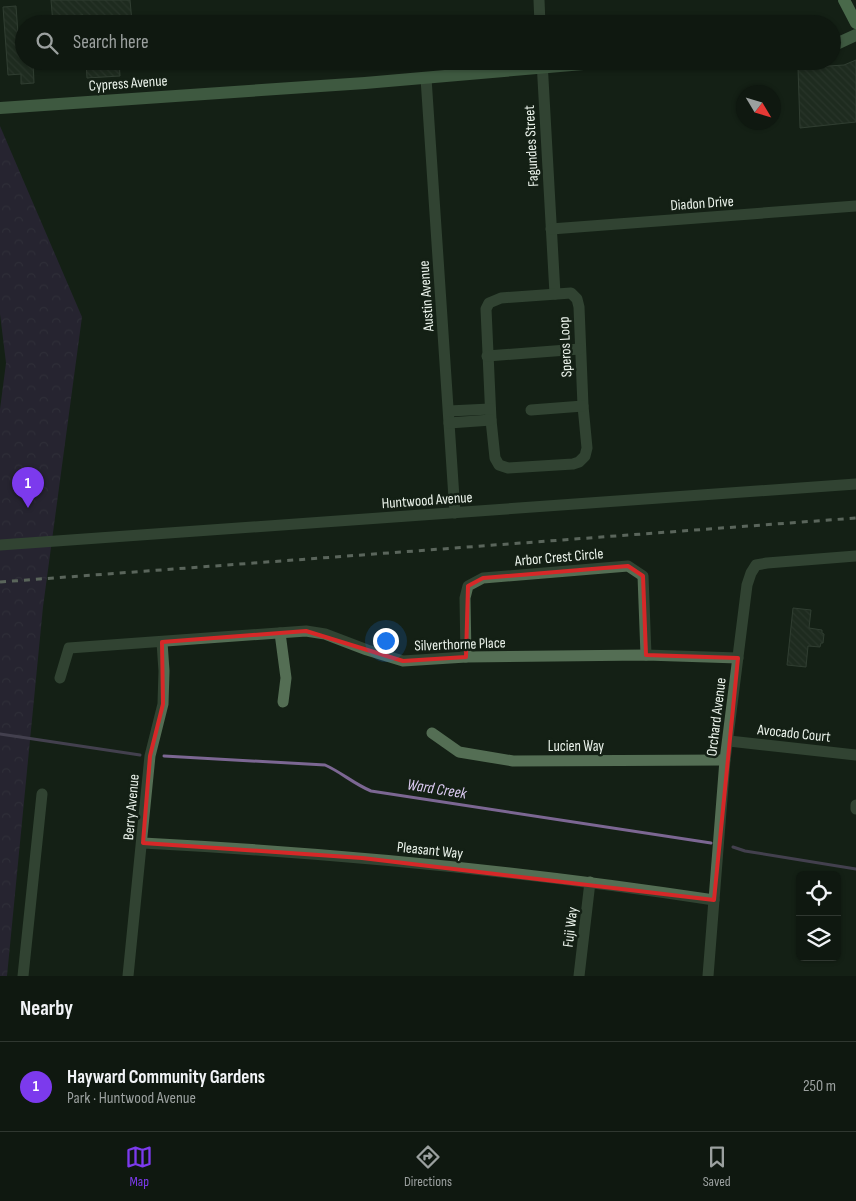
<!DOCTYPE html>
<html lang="en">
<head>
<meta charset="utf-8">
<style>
	:root { --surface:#0f1810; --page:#182119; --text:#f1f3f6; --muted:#9ba09f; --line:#2f3730; --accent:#7c3aed }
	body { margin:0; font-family:"Sofia Sans Condensed",sans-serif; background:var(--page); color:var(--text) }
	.controls { position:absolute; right:15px; bottom:15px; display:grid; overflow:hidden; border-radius:8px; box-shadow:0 1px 4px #0004 }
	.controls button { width:45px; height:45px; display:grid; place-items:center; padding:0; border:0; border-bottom:1px solid var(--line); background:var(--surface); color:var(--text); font:25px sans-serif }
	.compass { position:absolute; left:736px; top:85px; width:45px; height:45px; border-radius:50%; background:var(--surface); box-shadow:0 1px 4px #0004; rotate:128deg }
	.you { position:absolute; left:385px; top:640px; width:18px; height:18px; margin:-12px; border:4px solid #fff; border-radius:50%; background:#1a73e8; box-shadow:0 0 0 8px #1a73e833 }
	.badge { display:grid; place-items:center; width:32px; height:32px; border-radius:50%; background:var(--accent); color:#fff; font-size:16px; font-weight:700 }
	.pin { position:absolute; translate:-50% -41px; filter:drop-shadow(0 1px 2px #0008) }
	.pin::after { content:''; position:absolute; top:26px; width:18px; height:15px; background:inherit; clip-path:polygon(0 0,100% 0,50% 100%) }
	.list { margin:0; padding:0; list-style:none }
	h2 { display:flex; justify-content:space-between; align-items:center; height:65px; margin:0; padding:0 20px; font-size:21px }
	h2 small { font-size:16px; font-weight:400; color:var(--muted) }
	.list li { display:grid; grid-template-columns:32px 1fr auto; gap:15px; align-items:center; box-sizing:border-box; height:90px; padding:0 20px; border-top:1px solid var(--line) }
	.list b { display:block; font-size:19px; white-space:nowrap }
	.list p { margin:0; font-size:16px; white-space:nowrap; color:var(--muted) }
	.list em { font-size:16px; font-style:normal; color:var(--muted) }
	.icon { flex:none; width:28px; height:28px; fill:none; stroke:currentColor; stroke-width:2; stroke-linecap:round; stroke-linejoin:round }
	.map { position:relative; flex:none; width:856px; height:976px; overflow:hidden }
	.search { position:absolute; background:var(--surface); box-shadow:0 1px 4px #0004; left:15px; right:15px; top:15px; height:55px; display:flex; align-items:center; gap:12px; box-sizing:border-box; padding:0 18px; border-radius:28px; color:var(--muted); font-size:19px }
	.sheet { height:155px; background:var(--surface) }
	nav { display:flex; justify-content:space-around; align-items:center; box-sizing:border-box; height:70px; border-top:1px solid var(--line); background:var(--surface); font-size:14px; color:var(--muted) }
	nav a { display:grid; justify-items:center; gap:2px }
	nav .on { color:var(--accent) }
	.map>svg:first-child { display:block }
	.park { fill:url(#park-crowns) }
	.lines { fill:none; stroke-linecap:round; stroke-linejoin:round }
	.stream { stroke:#7c6793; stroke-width:3 }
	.building { fill:url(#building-back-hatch); stroke:#536153 }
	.street { stroke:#546e54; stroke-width:11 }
	.secondary { stroke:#729d73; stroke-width:12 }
	.primary { stroke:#8ac18b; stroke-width:12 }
	.rail { stroke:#afb8af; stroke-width:3; stroke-dasharray:6 6; stroke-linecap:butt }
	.marked { fill:none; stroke:#d62828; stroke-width:4; stroke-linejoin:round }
	.labels { text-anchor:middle; stroke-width:5; stroke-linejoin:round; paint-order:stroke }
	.street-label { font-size:15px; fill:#ebf3eb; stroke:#142015 }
	.water-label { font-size:16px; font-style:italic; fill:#dfcdf5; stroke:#142015 }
</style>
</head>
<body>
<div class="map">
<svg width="856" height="976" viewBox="0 0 856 976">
	<defs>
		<pattern id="park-crowns" width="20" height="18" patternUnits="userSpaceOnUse" patternTransform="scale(1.25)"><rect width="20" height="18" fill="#3c2950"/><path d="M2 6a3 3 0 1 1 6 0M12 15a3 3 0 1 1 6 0" fill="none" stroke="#4f3e61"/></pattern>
		<pattern id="building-back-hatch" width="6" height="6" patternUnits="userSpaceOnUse" patternTransform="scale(1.25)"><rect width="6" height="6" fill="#2c382c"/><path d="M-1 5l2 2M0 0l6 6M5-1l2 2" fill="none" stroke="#404c40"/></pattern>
	</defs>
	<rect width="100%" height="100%" fill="#142015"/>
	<polygon class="park" points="0,126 82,317 43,607 7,976 0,976 0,409 6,363 0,314"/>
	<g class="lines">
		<g class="stream">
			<polyline points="0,734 140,755"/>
			<path d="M164,756l161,9c16,7 29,19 46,26l340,52"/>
			<polyline points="733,847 745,851 856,869"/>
		</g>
	</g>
	<g class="building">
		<polygon points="51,0 130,0 132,22 83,24 83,15 62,17 63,24 53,24"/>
		<polygon points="16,6 18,34 24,33 24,61 33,61 34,83 21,84 21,74 8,75 3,7"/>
		<polygon points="856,60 856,122 800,128 798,68 844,65"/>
		<polygon points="86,61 119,61 120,76 87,78"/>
		<polygon points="793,608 811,610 809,628 822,630 822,633 824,634 823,643 821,643 820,647 808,646 806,667 787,665"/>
	</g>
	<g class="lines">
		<g class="street">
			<polyline points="539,0 540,24"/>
			<polyline points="542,61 555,294"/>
			<polyline points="426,78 455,513"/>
			<polyline points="551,229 856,206"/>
			<polygon points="571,293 577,299 579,307 583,406 587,448 585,456 579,462 573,464 508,468 499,465 495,458 491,420 486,309 489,303 501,298"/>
			<polyline points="487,356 580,349"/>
			<polyline points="531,410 583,406"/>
			<polyline points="449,411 490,409"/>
			<polyline points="449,423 491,420"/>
			<polyline points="0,545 856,484"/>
			<polyline points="280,633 286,678 283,702"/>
			<polyline points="466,657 465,598 468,586 483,578 628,566 643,576 646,655"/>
			<polyline points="60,678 69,648 306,631 325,634 367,650 403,661 466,657 646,655 738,658"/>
			<polyline points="432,733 459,752 513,761 725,760"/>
			<polyline points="729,741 856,755"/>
			<polyline points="856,809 856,805"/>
			<path d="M143,843c191,10 382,28 571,57"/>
			<polyline points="23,976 42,794"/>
			<polyline points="128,976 150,756 163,704 164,671 162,642"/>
			<polyline points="579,976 590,882"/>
			<polyline points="708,976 725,760 747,585 751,573 756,565 767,563 856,556"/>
		</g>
		<g class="secondary">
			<polyline points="832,46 856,35"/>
			<polyline points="0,108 365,83 618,61"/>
		</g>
		<polyline class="primary" points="844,0 856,23"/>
		<polyline class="rail" points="0,582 856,518"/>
	</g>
	<path d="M0 0H856V976H0ZM628,566l15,10 3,79 92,3 -24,242 -352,-42 -219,-15 7,-87 13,-52 -1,-62 144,-11 97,30 63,-4 2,-71 15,-8z" fill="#142015" fill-opacity=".55" fill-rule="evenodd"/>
	<path class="marked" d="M628,566l15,10 3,79 92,3 -24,242 -352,-42 -219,-15 7,-87 13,-52 -1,-62 144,-11 97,30 63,-4 2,-71 15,-8z"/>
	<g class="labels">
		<g class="street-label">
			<text transform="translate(128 83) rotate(-4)" y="5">Cypress Avenue</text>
			<text transform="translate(531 146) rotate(-93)" y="5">Fagundes Street</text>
			<text transform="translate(702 203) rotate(-4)" y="5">Diadon Drive</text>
			<text transform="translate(426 296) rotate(-94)" y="5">Austin Avenue</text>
			<text transform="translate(565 347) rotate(-93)" y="5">Speros Loop</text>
			<text transform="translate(427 500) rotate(-4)" y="5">Huntwood Avenue</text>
			<text transform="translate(559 557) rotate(-5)" y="5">Arbor Crest Circle</text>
			<text transform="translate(460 644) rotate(-2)" y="5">Silverthorne Place</text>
			<text transform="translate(716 717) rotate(-83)" y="5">Orchard Avenue</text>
			<text transform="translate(794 733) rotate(6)" y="5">Avocado Court</text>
			<text x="576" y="751">Lucien Way</text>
			<text transform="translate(131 807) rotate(-85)" y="5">Berry Avenue</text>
			<text transform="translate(430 850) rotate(6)" y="5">Pleasant Way</text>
			<text transform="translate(570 927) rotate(-83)" y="5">Fuji Way</text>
		</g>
		<g class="water-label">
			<text transform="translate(437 788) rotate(9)" y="6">Ward Creek</text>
		</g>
	</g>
</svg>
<div class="controls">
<button><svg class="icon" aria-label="locate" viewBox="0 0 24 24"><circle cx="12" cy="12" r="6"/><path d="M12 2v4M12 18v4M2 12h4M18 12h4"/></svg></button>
<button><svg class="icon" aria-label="layers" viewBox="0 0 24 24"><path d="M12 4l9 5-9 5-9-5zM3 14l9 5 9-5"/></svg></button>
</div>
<svg class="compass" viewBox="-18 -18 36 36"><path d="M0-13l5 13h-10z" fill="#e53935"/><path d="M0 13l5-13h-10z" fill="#9ba09f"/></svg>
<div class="you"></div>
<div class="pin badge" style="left:28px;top:508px">1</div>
<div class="search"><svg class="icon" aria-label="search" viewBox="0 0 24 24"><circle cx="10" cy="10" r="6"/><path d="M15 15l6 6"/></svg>Search here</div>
</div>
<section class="sheet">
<h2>Nearby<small></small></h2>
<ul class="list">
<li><span class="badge">1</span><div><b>Hayward Community Gardens</b><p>Park · Huntwood Avenue</p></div><em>250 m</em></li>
</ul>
</section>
<nav>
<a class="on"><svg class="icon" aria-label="map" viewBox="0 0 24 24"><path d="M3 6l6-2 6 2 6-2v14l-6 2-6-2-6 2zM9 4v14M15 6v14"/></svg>Map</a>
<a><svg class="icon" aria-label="directions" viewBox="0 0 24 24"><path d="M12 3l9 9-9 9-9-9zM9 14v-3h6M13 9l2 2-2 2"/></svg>Directions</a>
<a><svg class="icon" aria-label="saved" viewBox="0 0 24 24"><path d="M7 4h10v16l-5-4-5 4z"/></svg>Saved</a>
</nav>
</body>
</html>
